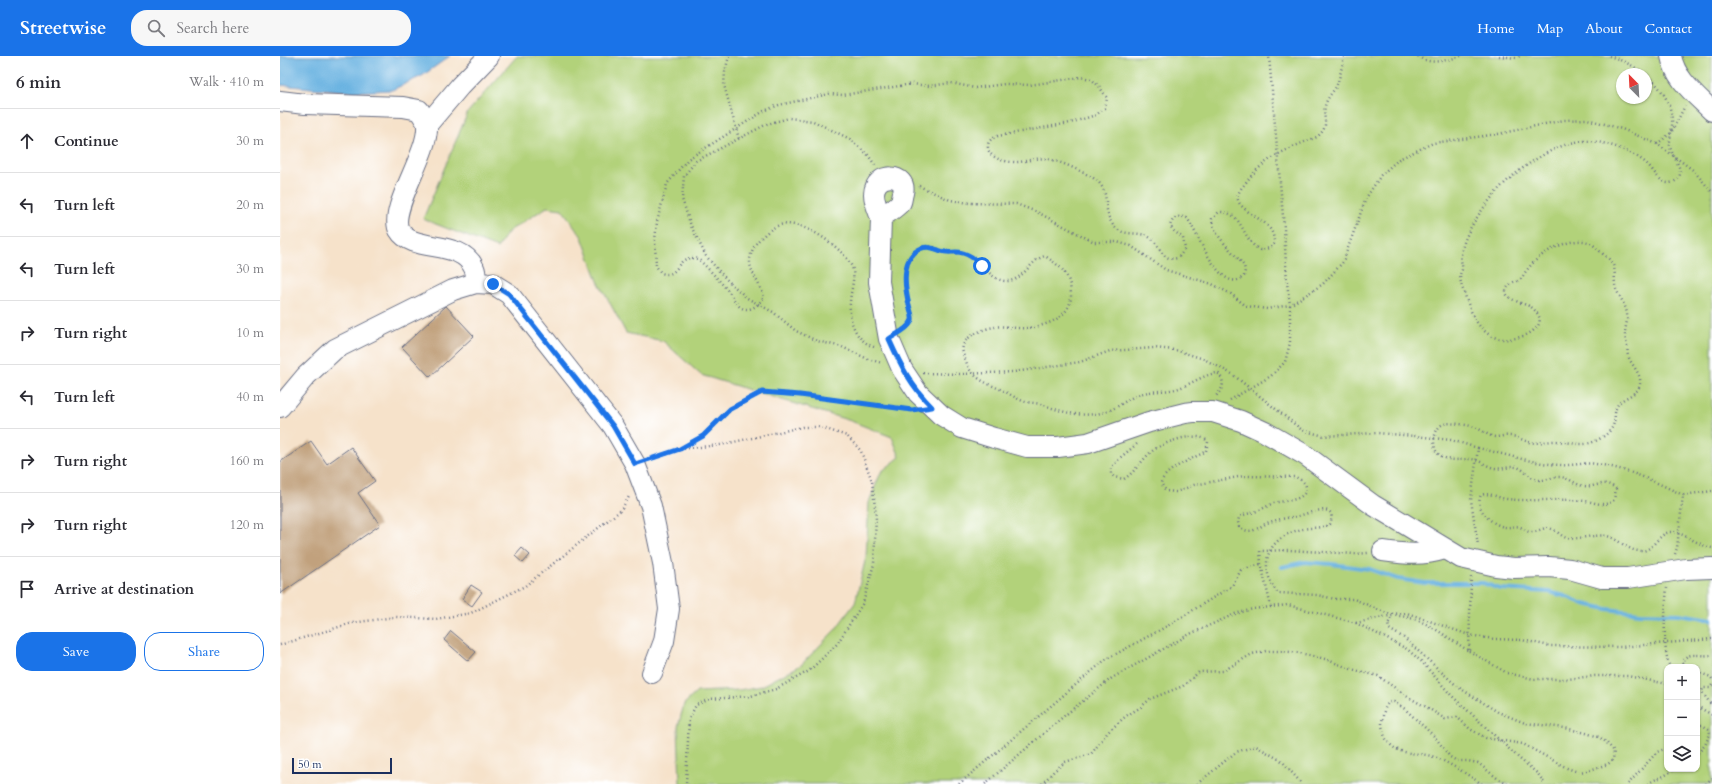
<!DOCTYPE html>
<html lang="en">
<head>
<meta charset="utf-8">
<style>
	:root { --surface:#fff; --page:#f7f7f7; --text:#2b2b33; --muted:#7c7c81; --line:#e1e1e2; --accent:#1a73e8 }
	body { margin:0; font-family:Cardo,serif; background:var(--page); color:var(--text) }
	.controls { position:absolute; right:12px; bottom:12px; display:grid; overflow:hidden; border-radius:8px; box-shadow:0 1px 3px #0004 }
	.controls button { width:36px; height:36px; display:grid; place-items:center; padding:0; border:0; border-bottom:1px solid var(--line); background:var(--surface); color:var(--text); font:20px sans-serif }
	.compass { position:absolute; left:1336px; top:12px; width:36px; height:36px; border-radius:50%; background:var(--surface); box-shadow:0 1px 3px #0004; rotate:336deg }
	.scale { position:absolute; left:12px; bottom:10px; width:100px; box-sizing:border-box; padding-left:4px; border:2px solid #1b2f5e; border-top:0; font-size:11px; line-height:14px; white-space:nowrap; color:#1b2f5e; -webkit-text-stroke:3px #fff; paint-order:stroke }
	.stop { position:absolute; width:12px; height:12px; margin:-9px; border:3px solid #1a73e8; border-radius:50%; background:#fff }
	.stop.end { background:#1a73e8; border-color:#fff; box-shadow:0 1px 4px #0008 }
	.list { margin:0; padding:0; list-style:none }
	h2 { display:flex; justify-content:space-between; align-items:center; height:52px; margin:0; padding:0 16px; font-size:17px }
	h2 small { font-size:13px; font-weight:400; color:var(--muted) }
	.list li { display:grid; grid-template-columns:26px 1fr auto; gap:12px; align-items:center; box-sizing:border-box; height:64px; padding:0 16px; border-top:1px solid var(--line) }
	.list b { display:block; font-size:15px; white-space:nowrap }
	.list em { font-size:13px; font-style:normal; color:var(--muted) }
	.actions { display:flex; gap:8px; padding:12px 16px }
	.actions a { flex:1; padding:9px 0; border:1px solid var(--accent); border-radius:16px; text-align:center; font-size:14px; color:var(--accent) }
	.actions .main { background:var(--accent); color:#fff }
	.icon { flex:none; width:22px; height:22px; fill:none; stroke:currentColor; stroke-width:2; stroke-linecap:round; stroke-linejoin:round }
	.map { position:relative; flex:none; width:1432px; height:728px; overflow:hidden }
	header { display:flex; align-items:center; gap:24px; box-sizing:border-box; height:56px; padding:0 20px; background:var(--accent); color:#fff }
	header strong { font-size:19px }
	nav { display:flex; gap:22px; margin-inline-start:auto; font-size:14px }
	.search { width:280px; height:36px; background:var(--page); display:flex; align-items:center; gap:10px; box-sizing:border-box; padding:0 14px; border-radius:16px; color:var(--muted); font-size:15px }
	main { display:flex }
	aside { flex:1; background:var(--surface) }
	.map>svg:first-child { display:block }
	.green { fill:#b2d27a; stroke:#66806c; fill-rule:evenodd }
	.water { fill:#69b2e1; stroke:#4270a0 }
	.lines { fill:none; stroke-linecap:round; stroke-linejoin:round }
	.stream { stroke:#69b2e1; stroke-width:4 }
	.building { fill:#c1a17d }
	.minor-casing { stroke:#686e84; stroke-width:22 }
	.path { stroke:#686e84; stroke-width:2.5; stroke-dasharray:1 3; stroke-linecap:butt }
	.minor { stroke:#fff; stroke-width:20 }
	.route { stroke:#1a73e8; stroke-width:5 }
</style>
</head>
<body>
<header>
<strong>Streetwise</strong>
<div class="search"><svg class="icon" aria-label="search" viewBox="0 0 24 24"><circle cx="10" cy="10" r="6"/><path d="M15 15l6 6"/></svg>Search here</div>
<nav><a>Home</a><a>Map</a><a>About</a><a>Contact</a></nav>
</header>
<main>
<aside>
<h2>6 min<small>Walk · 410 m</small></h2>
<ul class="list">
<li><svg class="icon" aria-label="ahead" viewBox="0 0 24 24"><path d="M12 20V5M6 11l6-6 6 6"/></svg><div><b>Continue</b></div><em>30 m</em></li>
<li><svg class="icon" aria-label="left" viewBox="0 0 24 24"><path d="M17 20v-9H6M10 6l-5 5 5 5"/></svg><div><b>Turn left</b></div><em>20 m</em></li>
<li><svg class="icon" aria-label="left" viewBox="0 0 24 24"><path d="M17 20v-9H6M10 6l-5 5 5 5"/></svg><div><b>Turn left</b></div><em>30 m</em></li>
<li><svg class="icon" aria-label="right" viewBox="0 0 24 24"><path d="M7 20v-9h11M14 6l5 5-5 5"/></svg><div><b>Turn right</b></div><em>10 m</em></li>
<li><svg class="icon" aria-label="left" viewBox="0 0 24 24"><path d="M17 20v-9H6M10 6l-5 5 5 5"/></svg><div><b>Turn left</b></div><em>40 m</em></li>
<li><svg class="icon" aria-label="right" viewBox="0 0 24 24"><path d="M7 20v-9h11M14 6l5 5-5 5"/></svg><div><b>Turn right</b></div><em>160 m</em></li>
<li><svg class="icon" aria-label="right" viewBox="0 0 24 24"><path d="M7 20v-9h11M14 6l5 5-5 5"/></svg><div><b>Turn right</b></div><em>120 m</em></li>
<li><svg class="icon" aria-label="arrive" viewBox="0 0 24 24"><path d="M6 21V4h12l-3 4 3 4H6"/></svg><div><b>Arrive at destination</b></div></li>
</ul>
<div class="actions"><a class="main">Save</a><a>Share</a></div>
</aside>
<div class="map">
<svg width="1432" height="728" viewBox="0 0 1432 728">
	<rect width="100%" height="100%" fill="#fff"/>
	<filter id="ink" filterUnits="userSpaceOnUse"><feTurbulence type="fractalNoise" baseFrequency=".025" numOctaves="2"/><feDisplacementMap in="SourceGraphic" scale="8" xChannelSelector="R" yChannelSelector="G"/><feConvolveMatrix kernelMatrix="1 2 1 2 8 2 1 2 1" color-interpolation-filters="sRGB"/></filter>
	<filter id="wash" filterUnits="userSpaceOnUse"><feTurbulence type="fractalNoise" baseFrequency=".012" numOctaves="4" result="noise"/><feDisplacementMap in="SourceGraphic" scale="16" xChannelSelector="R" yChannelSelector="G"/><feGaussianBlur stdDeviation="0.9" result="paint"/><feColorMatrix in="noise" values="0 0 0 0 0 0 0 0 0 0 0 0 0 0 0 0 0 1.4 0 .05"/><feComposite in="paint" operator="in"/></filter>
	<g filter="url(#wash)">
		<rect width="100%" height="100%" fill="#f6e2ca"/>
		<path class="green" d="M237,0h1195v728h-1032l-2,-57 6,-23 13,-12 42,-2 23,-4 39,-21 34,-35 20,-27 11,-46 3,-55 12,-30 19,-15 -8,-20 -41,-16 -150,-46 -38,-34 -37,-8 -28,-52 -16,-44 -20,-28 -15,-2 -38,24 -12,17 -74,-29 45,-107zM1342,18h24v24h-24zM1387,611h30v102h-30z"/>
		<polygon class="water" points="0,0 170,0 142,20 112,34 72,36 0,29"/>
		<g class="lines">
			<polyline class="stream" points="1002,511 1025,506 1052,508 1089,513 1118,523 1145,527 1203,527 1220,533 1269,536 1285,540 1304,548 1327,553 1360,557 1399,558 1432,563"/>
		</g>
		<g id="blocks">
			<g class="building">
				<polygon points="166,250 194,280 150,321 122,291"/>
				<polygon points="31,385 47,408 71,391 95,425 78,437 100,469 0,538 0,406"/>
				<polygon points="242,492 250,499 243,507 235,500"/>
				<polygon points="191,529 202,536 192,550 182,543"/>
				<polygon points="171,575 196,596 188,605 164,584"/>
			</g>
		</g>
	</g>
	<g filter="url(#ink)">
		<use href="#blocks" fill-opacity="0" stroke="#686e84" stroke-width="1"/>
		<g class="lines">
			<g class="minor-casing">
				<g id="minor">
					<path d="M1391,0c4,23 25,39 41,55"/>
					<path d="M0,45l25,3 98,3 16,3c3,5 8,11 8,16 2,27 -39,84 -28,104 14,24 62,8 75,38 2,4 2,10 2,15"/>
					<polyline points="147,69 180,30 209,0"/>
					<path d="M601,162c-3,-8 -7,-16 -7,-24 1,-23 34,-21 29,-1 -1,3 -1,7 -2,9 -5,6 -14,11 -20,16l-2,64 10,57 13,30 16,24 23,22 21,13 32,10 33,9h31l30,-4 61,-21 36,-9 8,-1h20l28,9 24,11 40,23 68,50 88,53 35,8 18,2 35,-1 21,2 32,9h26l58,-9 26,-1"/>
					<polyline points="0,351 26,320 55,293 173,234 196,227 213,228 229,238 333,370 355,408 371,450 383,507 389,553 384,585 372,617"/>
					<path d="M1103,495c22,3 40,5 62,-2"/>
				</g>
			</g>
			<g class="path">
				<polyline points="449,0 445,16 444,29 459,83"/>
				<path d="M1138,0c11,10 30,4 43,0"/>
				<polyline points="1219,0 1236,2 1240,0"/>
				<path d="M1329,0c29,9 60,30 63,63 1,9 -3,19 -2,27 1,10 20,29 3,36 -12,5 -18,-11 -26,-18 -13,-12 -44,-24 -63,-23 -28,1 -68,29 -87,50 -14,17 -34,42 -36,65 -1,4 2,9 1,13 0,2 -2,4 -2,7 0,6 3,14 5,19 8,25 20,50 51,43 16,-3 35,-16 15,-31 -6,-4 -38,-9 -19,-24 2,-2 5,-1 7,-3 4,-2 5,-7 8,-10 5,-7 13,-14 20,-18 11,-7 33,-16 45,-8 4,3 7,7 10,9 4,4 7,5 10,10 5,8 1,17 4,26 4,9 10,16 11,25 1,7 -2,13 -2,20 0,5 2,9 2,14 1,2 0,4 1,7 2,8 10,15 12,24 2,15 -13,16 -21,24 -9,11 3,22 -18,35 -18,11 -27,4 -45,3 -10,0 -18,3 -27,1 -7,-2 -13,-6 -20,-6 -4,-1 -9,1 -14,1 -6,-1 -12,-6 -18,-9 -5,-3 -28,-6 -33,-4 -7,2 -9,10 -10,16 0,8 2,14 9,17 10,5 18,2 27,2 9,0 17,8 25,9 7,2 14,-2 21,-1 7,1 11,8 17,11 9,5 17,-1 26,-1 10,0 16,8 25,9 14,2 20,-8 32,3l-2,11c-10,8 -18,2 -29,1 -26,-3 -52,1 -78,-2 -10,-1 -16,-7 -26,-4 -7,14 11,30 24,32 5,1 10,-2 15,0 4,1 6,5 11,5 6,0 11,-4 17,-4 8,1 12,8 19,10 10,2 28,-4 40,-2 12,3 21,15 33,15 14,1 18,-20 33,-19 11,1 25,13 39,16"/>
				<polyline points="1377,88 1391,77 1405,50"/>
				<polyline points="595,109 588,99 570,83 533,65 509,62 487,68 416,105 404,120 402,143 411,170 426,200 446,223 467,242 493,256 516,275 537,285 562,291 588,303 602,307"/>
				<polyline points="639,130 670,144 689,147 736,148 757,156 814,186 837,186 851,190 886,214 932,228 951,238 966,250 987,253 1010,249 1043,228 1063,206 1086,142 1101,119 1119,103 1153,87 1218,78 1284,64 1307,63 1342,73 1377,88 1413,114 1432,136"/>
				<path d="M623,274c3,-2 6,-4 8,-8 4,-8 -4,-21 -5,-30 -1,-10 -1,-21 3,-30 3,-9 14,-17 24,-15 5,1 9,5 14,5 9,1 16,0 24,4 13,7 18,23 34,25 19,1 24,-21 40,-25 16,11 25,17 26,38 1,24 -27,33 -46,34 -10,1 -21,-3 -30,-1 -10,1 -30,9 -32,19 -2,6 2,12 4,18 6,16 23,20 37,27 7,4 15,9 22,11 6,1 12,1 18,3 21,8 39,13 61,7 13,-4 23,-14 35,-18 13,-4 27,-2 39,-6 12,-4 28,-15 39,-15 8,9 5,16 -3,24"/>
				<path d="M594,291c-8,-3 -14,-8 -18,-15 -8,-14 -7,-29 -4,-44 1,-7 2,-11 1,-18 -2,-7 -7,-13 -12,-18 -13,-13 -41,-32 -61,-27 -7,2 -13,7 -18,12 -6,5 -12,15 -12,24 0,12 11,24 14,36 -5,8 -14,16 -24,10 -4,-3 -8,-11 -11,-15 -10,-12 -20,-23 -31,-33 -24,-6 -16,20 -37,14l-5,-7 -1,-26 2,-18 10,-38 21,-25 76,-48 15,-6 50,-11 14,1 69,-11 17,2 22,-3 24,5 30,-4 25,1 51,-8 10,2 8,7 8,12 -2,10 -9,7 -26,8 -72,13c-5,2 -10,4 -10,10 -1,11 16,16 25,16 12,1 21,-5 33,-3 14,2 28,9 40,15 30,14 13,31 27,51 10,13 24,5 36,12 13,8 11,25 29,21l7,-9 -2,-11 -9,-7 -4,-5c3,-9 8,-11 17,-8 10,13 34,80 57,58l1,-6 -1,-4c-9,-13 -32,-31 -32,-47l7,-7c25,-1 22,28 41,38l10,-2 4,-4c1,-23 -22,-25 -34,-40 -5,-7 -1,-13 4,-19 19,-27 43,-36 73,-48 14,-12 5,-17 8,-31 2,-8 7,-13 11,-19 4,-9 6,-21 8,-31"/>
				<polyline points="643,317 681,318 734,316 800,306 830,295 874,292 895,294 924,303 952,318 1022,374 1044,380 1097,377 1135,380 1171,384 1198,392 1191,444 1198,489"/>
				<polyline points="950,344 991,320 1005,306 1010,287 1010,249 1007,227 1004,172 989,0"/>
				<path d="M857,388l-16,13 -10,11v6l3,3 10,2c11,-7 17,-18 27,-27 10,-9 48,-23 57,-10l-2,9c-12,8 -41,17 -45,32l5,8 10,1 18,-7 50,-9 52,1c4,3 10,5 10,11 -1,14 -23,12 -32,15 -7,3 -13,7 -20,9 -5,2 -10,2 -15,5l-1,5 1,5c5,3 9,5 15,3 5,-2 9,-5 13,-7 10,-4 21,-5 31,-7 9,-2 41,-16 32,8 -9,5 -18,3 -27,5 -17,3 -35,15 -36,33 -1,11 4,23 11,31l39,2 18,4h19l30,13 6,2 17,-1 62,22 25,4 28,1 28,6 71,1 91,-8"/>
				<path d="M1198,392c27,6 56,16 84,17 11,1 23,-3 34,-1 30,4 60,18 87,31"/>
				<polyline points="400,393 440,389 522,371 540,371 567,380 581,395 592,425 596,460 594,508 583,547 557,588 529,615 496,633 471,640 430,643 416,649 409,663 406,728"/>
				<polyline points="371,403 400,393 423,380 451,353 482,336 520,339 632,354"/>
				<polyline points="1395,498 1397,492 1403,439 1432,435"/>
				<path d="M1387,532c-2,19 -5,62 3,79"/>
				<polyline points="991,551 981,508 980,495 1009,494 1075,498 1088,497"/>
				<path d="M1076,567c16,-3 34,-10 50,-6 22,4 43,22 63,34l2,-74"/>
				<polyline points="0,589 72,567 115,561 156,563 191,557 245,530 341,454 350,439"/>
				<polyline points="1189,595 1227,617 1254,623 1287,623 1315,620 1348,620 1387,628"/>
				<path d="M1405,611l-3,-4c4,-13 19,-6 30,-8"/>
				<polyline points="1417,616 1431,621 1432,623"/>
				<polyline points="1432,629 1430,632 1423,632 1422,636 1432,650"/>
				<polyline points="1417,650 1432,659"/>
				<polyline points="1417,669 1422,669 1429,673 1430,678 1425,689 1417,698"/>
				<polyline points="679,728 825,604 889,569 952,530 961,514 981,508"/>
				<polyline points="705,728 784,660 832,622 910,578 955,558 973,553 1008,549 1076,567 1127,593 1142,606 1171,639 1241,704 1258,718 1265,728"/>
				<polyline points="762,728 774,715 785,706 811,698 828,676 846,660 861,651 870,643 903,630 919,616 943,615 972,598 986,595 1001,595 1020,597 1045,603 1071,613 1098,620 1128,641 1148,652 1162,661 1165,663 1177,661 1190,673 1206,682 1243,688 1287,712 1298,716 1307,715 1328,708 1333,704 1334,695 1326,686 1319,681 1306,677 1285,672 1245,667 1218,656 1178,631 1124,582 1109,573 1108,568 1112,561"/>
				<polyline points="917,728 956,696 976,690 1002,705 1022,728"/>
				<path d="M1202,728c-14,-9 -29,-19 -45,-26 -18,-8 -41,1 -52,-21 -2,-5 -3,-10 -3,-15 1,-7 2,-15 7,-20h5l11,7 30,28 15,20 7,4h11l10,2 19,15 12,6"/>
				<polyline points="1348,728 1377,696 1387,692"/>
				<path d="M1368,728c7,-6 19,-7 25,-15"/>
				<polyline points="1426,728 1432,722"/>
			</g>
			<use href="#minor" class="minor"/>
		</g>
	</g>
	<g class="lines" filter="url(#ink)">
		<path class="route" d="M213,228l16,10 104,132 22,38 45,-15 23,-13 27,-27 32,-17 38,3 112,15 20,-3c-21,-21 -31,-41 -43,-68 7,-5 20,-10 23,-19 1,-5 -2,-10 -3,-15 -4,-16 -8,-41 6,-53 9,-7 16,-5 26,-1 5,2 10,1 15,1 11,0 19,7 26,14"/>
	</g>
</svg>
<div class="controls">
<button>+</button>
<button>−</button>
<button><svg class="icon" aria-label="layers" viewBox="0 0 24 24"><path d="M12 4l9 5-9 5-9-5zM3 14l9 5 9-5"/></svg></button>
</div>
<svg class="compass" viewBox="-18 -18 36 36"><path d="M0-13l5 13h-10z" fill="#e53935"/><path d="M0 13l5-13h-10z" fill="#7c7c81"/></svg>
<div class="scale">50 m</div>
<div class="stop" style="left:702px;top:210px"></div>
<div class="stop end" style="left:213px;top:228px"></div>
</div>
</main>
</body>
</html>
